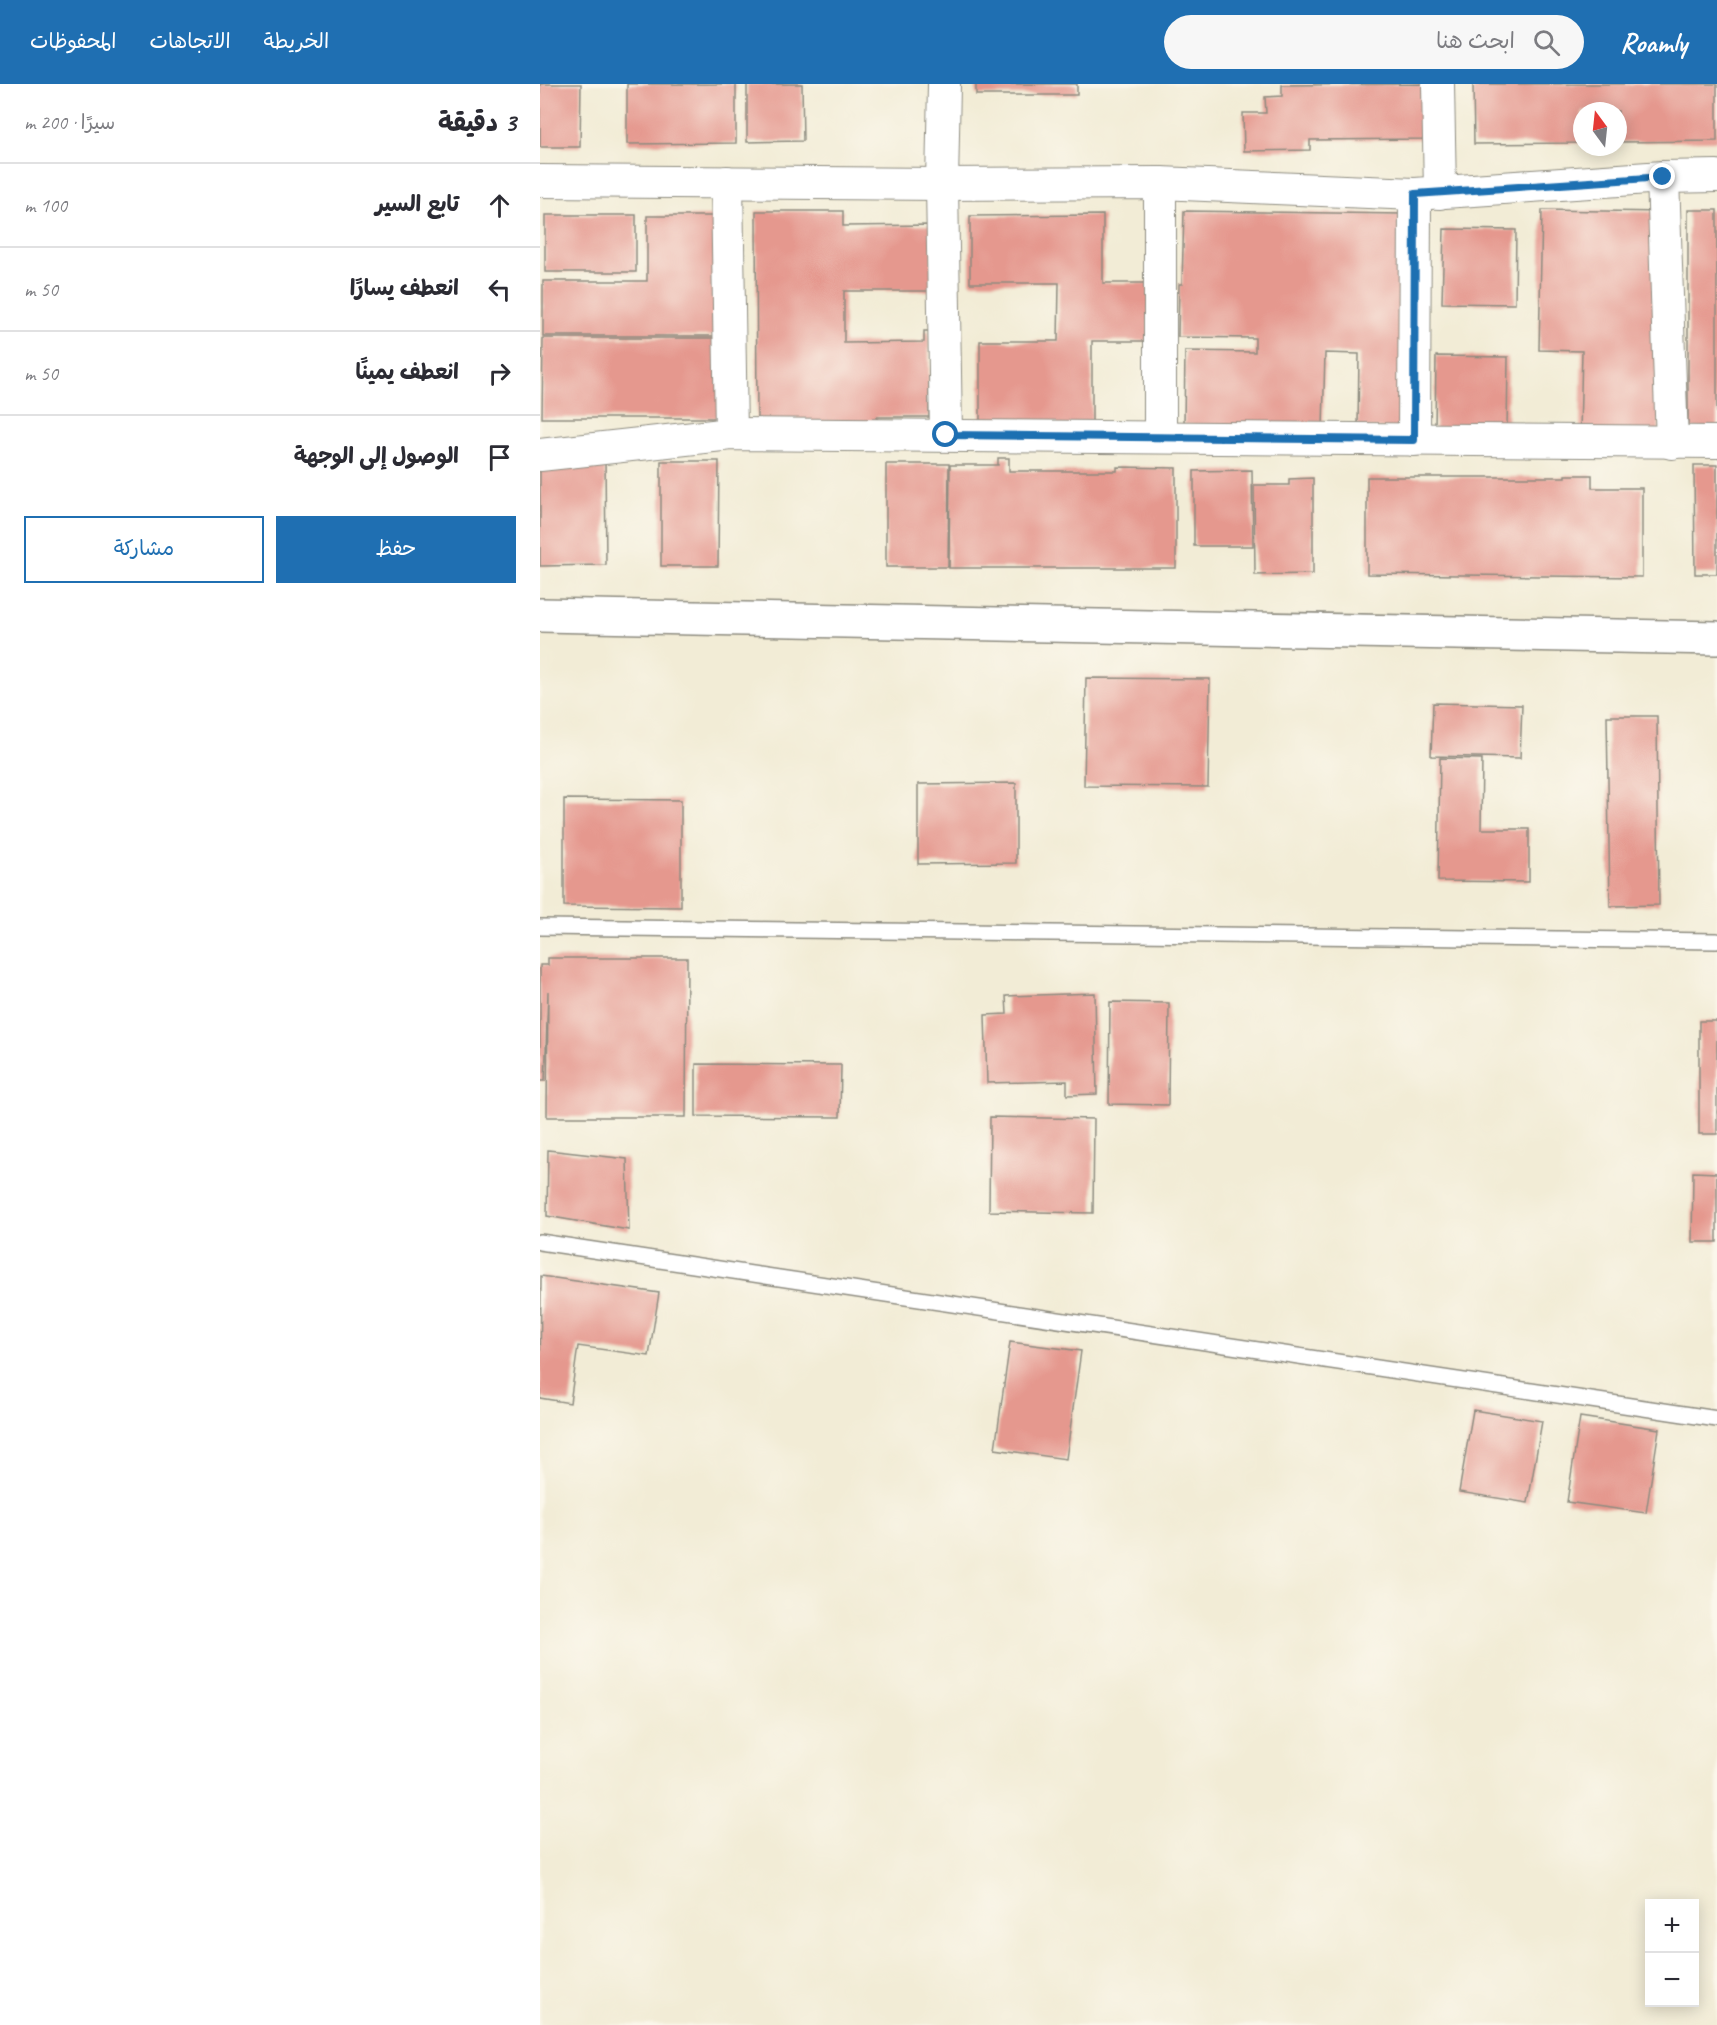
<!DOCTYPE html>
<html lang="ar">
<head>
<meta charset="utf-8">
<style>
	:root { --surface:#fff; --page:#f7f7f7; --text:#2b2b33; --muted:#7c7c81; --line:#e1e1e2; --accent:#1f6fb2 }
	body { margin:0; font-family:Caveat,"Playpen Sans Arabic",sans-serif; background:var(--page); color:var(--text); direction:rtl }
	.controls { position:absolute; right:18px; bottom:18px; display:grid; overflow:hidden; border-radius:0px; box-shadow:0 3px 15px #0003 }
	.controls button { width:54px; height:54px; display:grid; place-items:center; padding:0; border:0; border-bottom:2px solid var(--line); background:var(--surface); color:var(--text); font:30px sans-serif }
	.compass { position:absolute; left:1033px; top:18px; width:54px; height:54px; border-radius:50%; background:var(--surface); box-shadow:0 3px 15px #0003; rotate:345deg }
	.stop { position:absolute; width:18px; height:18px; margin:-14px; border:4px solid #1f6fb2; border-radius:50%; background:#fff }
	.stop.end { background:#1f6fb2; border-color:#fff; box-shadow:0 2px 6px #0008 }
	.list { margin:0; padding:0; list-style:none }
	h2 { display:flex; justify-content:space-between; align-items:center; height:78px; margin:0; padding:0 24px; font-size:26px }
	h2 small { font-size:20px; font-weight:400; color:var(--muted) }
	.list li { display:grid; grid-template-columns:39px 1fr auto; gap:18px; align-items:center; box-sizing:border-box; height:84px; padding:0 24px; border-top:2px solid var(--line) }
	.list b { display:block; font-size:22px; white-space:nowrap }
	.list em { font-size:20px; font-style:normal; color:var(--muted) }
	.actions { display:flex; gap:12px; padding:18px 24px }
	.actions a { flex:1; padding:14px 0; border:2px solid var(--accent); border-radius:0px; text-align:center; font-size:21px; color:var(--accent) }
	.actions .main { background:var(--accent); color:#fff }
	.icon { flex:none; width:33px; height:33px; fill:none; stroke:currentColor; stroke-width:2; stroke-linecap:round; stroke-linejoin:round }
	.map { position:relative; flex:none; width:1177px; height:1941px; overflow:hidden; direction:ltr }
	header { display:flex; align-items:center; gap:36px; box-sizing:border-box; height:84px; padding:0 30px; background:var(--accent); color:#fff }
	header strong { font-size:28px }
	nav { display:flex; gap:33px; margin-inline-start:auto; font-size:21px }
	.search { width:420px; height:54px; background:var(--page); display:flex; align-items:center; gap:15px; box-sizing:border-box; padding:0 21px; border-radius:33px; color:var(--muted); font-size:22px }
	main { display:flex }
	aside { flex:1; background:var(--surface) }
	.map>svg:first-child { display:block }
	.building { fill:#e5988e }
	.lines { fill:none; stroke-linecap:round; stroke-linejoin:round }
	.service-casing { stroke:#8e8c80; stroke-width:18 }
	.minor-casing { stroke:#8e8c80; stroke-width:34 }
	.tertiary-casing { stroke:#8e8c80; stroke-width:36 }
	.service { stroke:#fff; stroke-width:15 }
	.minor { stroke:#fff; stroke-width:32 }
	.tertiary { stroke:#fff; stroke-width:33 }
	.route { stroke:#1f6fb2; stroke-width:8 }
</style>
</head>
<body>
<header>
<strong>Roamly</strong>
<div class="search"><svg class="icon" aria-label="search" viewBox="0 0 24 24"><circle cx="10" cy="10" r="6"/><path d="M15 15l6 6"/></svg>ابحث هنا</div>
<nav><a>الخريطة</a><a>الاتجاهات</a><a>المحفوظات</a></nav>
</header>
<main>
<div class="map">
<svg width="1177" height="1941" viewBox="0 0 1177 1941">
	<rect width="100%" height="100%" fill="#fbf7ec"/>
	<filter id="ink" filterUnits="userSpaceOnUse"><feTurbulence type="fractalNoise" baseFrequency=".0167" numOctaves="2"/><feDisplacementMap in="SourceGraphic" scale="12" xChannelSelector="R" yChannelSelector="G"/><feConvolveMatrix kernelMatrix="1 2 1 2 8 2 1 2 1" color-interpolation-filters="sRGB"/></filter>
	<filter id="wash" filterUnits="userSpaceOnUse"><feTurbulence type="fractalNoise" baseFrequency=".008" numOctaves="4" result="noise"/><feDisplacementMap in="SourceGraphic" scale="24" xChannelSelector="R" yChannelSelector="G"/><feGaussianBlur stdDeviation="1.35" result="paint"/><feColorMatrix in="noise" values="0 0 0 0 0 0 0 0 0 0 0 0 0 0 0 0 0 1.4 0 .05"/><feComposite in="paint" operator="in"/></filter>
	<g filter="url(#wash)">
		<rect width="100%" height="100%" fill="#f2ecd6"/>
		<g id="blocks">
			<g class="building">
				<polygon points="0,0 41,0 40,63 0,63"/>
				<polygon points="87,0 196,0 196,59 87,60"/>
				<polygon points="207,0 262,0 263,57 207,58"/>
				<rect x="436" y="0" width="101" height="11"/>
				<polygon points="888,0 888,55 770,56 770,66 704,67 703,29 726,29 725,13 742,12 742,1"/>
				<polygon points="933,0 1177,0 1177,57 1078,58 1078,27 1042,27 1042,59 934,60"/>
				<polygon points="1002,126 1123,128 1119,350 1040,349 1042,267 999,266"/>
				<rect x="1148" y="126" width="29" height="219"/>
				<polygon points="216,127 303,127 303,142 392,141 392,207 304,207 304,259 384,258 384,247 389,247 389,333 337,333 337,341 217,342"/>
				<polygon points="644,127 863,130 859,345 818,344 819,270 785,269 783,343 644,341 645,267 715,268 715,254 638,253 639,200 642,200"/>
				<rect x="5" y="131" width="91" height="57"/>
				<polygon points="563,131 563,199 609,199 609,257 552,257 552,344 440,345 440,257 518,257 519,199 430,199 430,132"/>
				<polygon points="107,132 180,132 179,252 3,252 3,197 107,197"/>
				<polygon points="904,145 976,146 975,220 902,219"/>
				<polygon points="3,254 179,254 179,334 2,334"/>
				<polygon points="896,272 968,273 967,348 895,346"/>
				<polygon points="0,372 65,372 66,481 0,482"/>
				<polygon points="458,374 469,374 469,387 577,387 577,383 636,384 636,484 409,484 410,381 458,381"/>
				<polygon points="121,377 179,377 178,482 121,482"/>
				<polygon points="346,380 409,380 408,483 346,483"/>
				<polygon points="1154,381 1177,381 1177,490 1155,490"/>
				<polygon points="712,386 713,462 654,462 654,387"/>
				<polygon points="1025,391 1052,391 1052,404 1102,404 1102,493 827,490 827,393 1025,393"/>
				<polygon points="773,394 773,490 715,491 714,401 749,401 749,395"/>
				<polygon points="546,594 670,595 668,703 544,702"/>
				<polygon points="893,619 982,621 980,674 891,672"/>
				<polygon points="1067,632 1117,632 1119,821 1070,822"/>
				<polygon points="900,674 942,675 941,745 989,745 989,798 898,797"/>
				<polygon points="476,699 476,779 378,780 378,700"/>
				<polygon points="24,715 141,716 141,823 24,822"/>
				<polygon points="8,874 147,874 146,1033 7,1033 8,907 5,997 0,997 0,881 8,881"/>
				<polygon points="555,909 557,1010 527,1011 527,997 447,999 445,931 467,930 466,912"/>
				<polygon points="570,918 629,919 628,1021 569,1020"/>
				<rect x="1159" y="937" width="18" height="113"/>
				<polygon points="156,980 301,981 300,1033 156,1032"/>
				<polygon points="450,1033 554,1035 553,1129 449,1127"/>
				<polygon points="8,1066 87,1075 89,1146 7,1132"/>
				<polygon points="1153,1088 1177,1089 1177,1158 1152,1158"/>
				<polygon points="1,1192 119,1209 109,1272 38,1262 30,1319 0,1314"/>
				<polygon points="470,1258 541,1267 526,1375 455,1365"/>
				<polygon points="933,1326 1002,1337 988,1419 919,1408"/>
				<polygon points="1040,1333 1119,1345 1106,1429 1027,1418"/>
			</g>
		</g>
	</g>
	<g filter="url(#ink)">
		<use href="#blocks" fill-opacity="0" stroke="#8e8c80" stroke-width="1.5"/>
		<g class="lines">
			<g class="service-casing">
				<g id="service">
					<polyline points="0,843 1177,857"/>
					<polyline points="0,1158 1177,1335"/>
				</g>
			</g>
			<g class="minor-casing">
				<g id="minor">
					<polyline points="404,0 402,100 406,351"/>
					<polyline points="898,0 900,109"/>
					<polyline points="1123,93 1132,359"/>
					<polyline points="0,97 402,100 620,99 875,110 1123,93 1177,92"/>
					<polyline points="187,98 191,350"/>
					<polyline points="620,99 620,353"/>
					<polyline points="874,356 875,110"/>
					<polyline points="0,371 191,350 1177,358"/>
				</g>
			</g>
			<g class="tertiary-casing">
				<polyline id="tertiary" points="0,531 1177,554"/>
			</g>
			<use href="#service" class="service"/>
			<use href="#minor" class="minor"/>
			<use href="#tertiary" class="tertiary"/>
		</g>
	</g>
	<g class="lines" filter="url(#ink)">
		<polyline class="route" points="406,351 874,356 875,110 1123,93"/>
	</g>
</svg>
<div class="controls">
<button>+</button>
<button>−</button>
</div>
<svg class="compass" viewBox="-18 -18 36 36"><path d="M0-13l5 13h-10z" fill="#e53935"/><path d="M0 13l5-13h-10z" fill="#7c7c81"/></svg>
<div class="stop" style="left:406px;top:351px"></div>
<div class="stop end" style="left:1123px;top:93px"></div>
</div>
<aside>
<h2>3 دقيقة<small>سيرًا · 200 m</small></h2>
<ul class="list">
<li><svg class="icon" aria-label="ahead" viewBox="0 0 24 24"><path d="M12 20V5M6 11l6-6 6 6"/></svg><div><b>تابع السير</b></div><em>100 m</em></li>
<li><svg class="icon" aria-label="left" viewBox="0 0 24 24"><path d="M17 20v-9H6M10 6l-5 5 5 5"/></svg><div><b>انعطف يسارًا</b></div><em>50 m</em></li>
<li><svg class="icon" aria-label="right" viewBox="0 0 24 24"><path d="M7 20v-9h11M14 6l5 5-5 5"/></svg><div><b>انعطف يمينًا</b></div><em>50 m</em></li>
<li><svg class="icon" aria-label="arrive" viewBox="0 0 24 24"><path d="M6 21V4h12l-3 4 3 4H6"/></svg><div><b>الوصول إلى الوجهة</b></div></li>
</ul>
<div class="actions"><a class="main">حفظ</a><a>مشاركة</a></div>
</aside>
</main>
</body>
</html>
